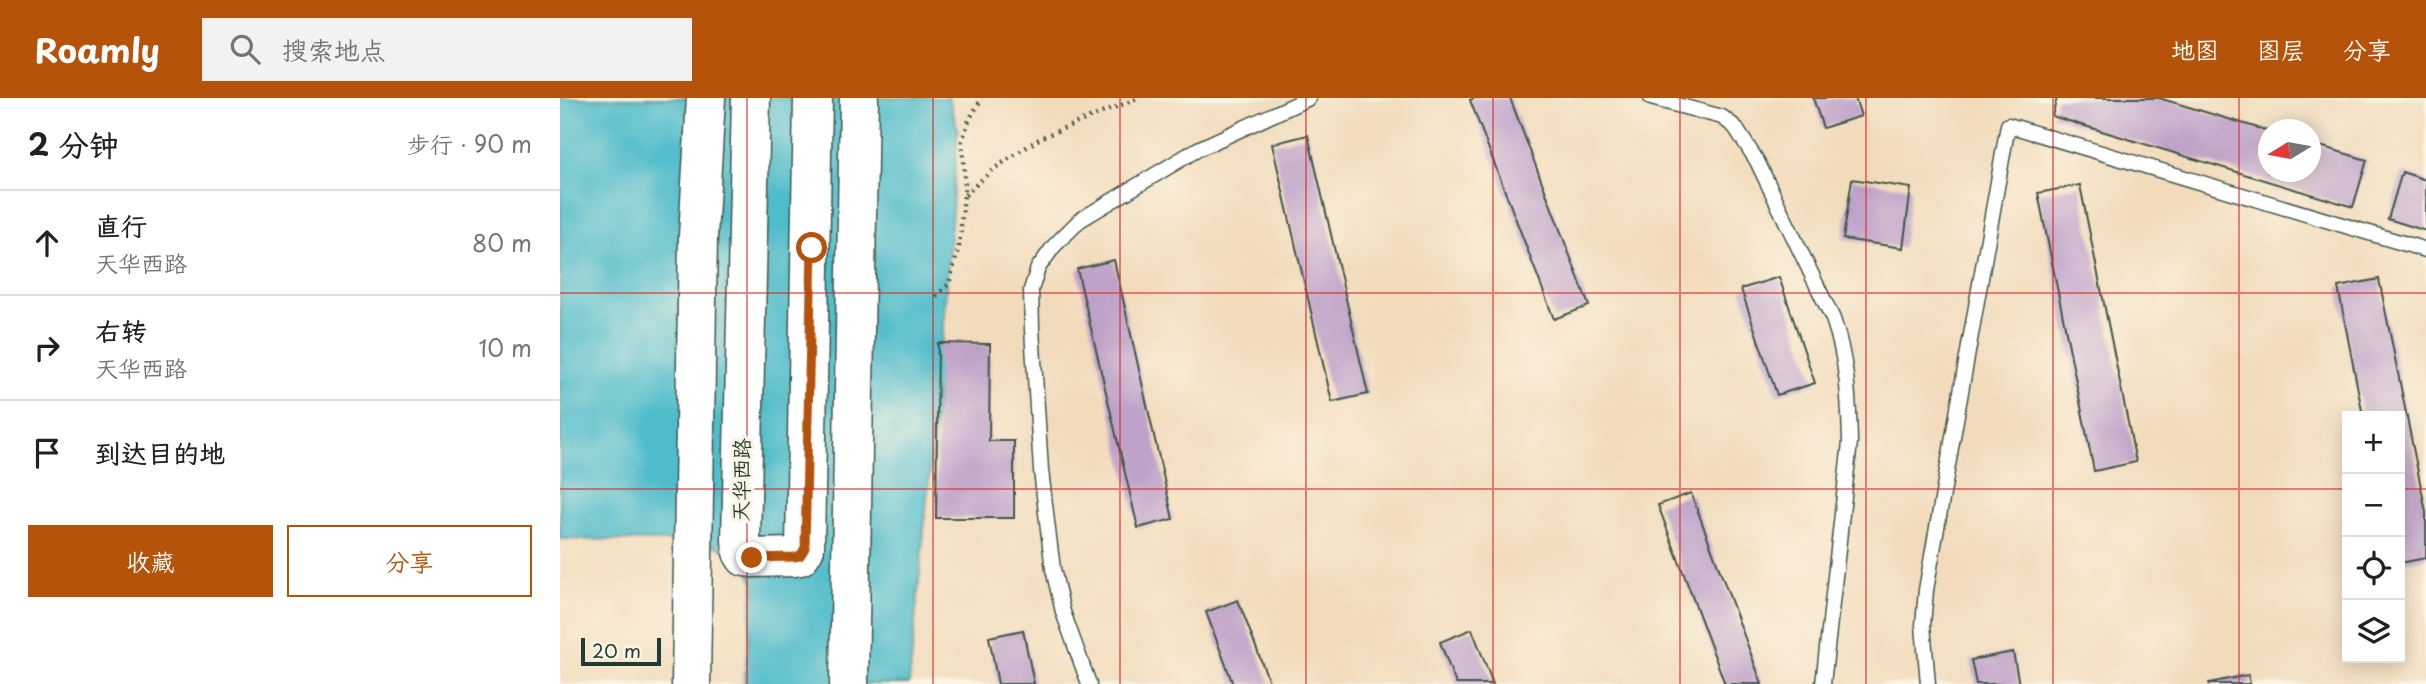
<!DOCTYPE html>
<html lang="zh">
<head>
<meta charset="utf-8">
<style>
	:root { --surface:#fff; --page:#f2f2f2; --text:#202124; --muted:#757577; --line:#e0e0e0; --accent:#b45309 }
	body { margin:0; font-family:"Playpen Sans","LXGW WenKai TC",sans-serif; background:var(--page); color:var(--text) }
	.controls { position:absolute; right:21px; bottom:21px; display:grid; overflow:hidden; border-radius:0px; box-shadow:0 4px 18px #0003 }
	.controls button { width:63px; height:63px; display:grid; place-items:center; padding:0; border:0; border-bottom:2px solid var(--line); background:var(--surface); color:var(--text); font:35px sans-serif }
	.compass { position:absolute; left:1698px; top:21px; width:63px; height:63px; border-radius:50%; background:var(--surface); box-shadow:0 4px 18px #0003; rotate:259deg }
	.scale { position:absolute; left:21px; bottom:18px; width:80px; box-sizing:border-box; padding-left:7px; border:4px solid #1f3d34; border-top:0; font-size:19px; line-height:24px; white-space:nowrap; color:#1f3d34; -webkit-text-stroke:5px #fcf5e5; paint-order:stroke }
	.stop { position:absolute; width:21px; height:21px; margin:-16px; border:5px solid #b45309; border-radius:50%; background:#fff }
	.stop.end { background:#b45309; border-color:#fff; box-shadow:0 2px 7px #0008 }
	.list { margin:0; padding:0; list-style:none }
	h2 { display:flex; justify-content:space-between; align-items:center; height:91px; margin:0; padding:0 28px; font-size:30px }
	h2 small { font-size:23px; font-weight:400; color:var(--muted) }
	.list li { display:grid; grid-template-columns:46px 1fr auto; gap:21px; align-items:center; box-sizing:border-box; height:105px; padding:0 28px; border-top:2px solid var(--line) }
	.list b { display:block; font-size:26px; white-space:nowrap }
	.list p { margin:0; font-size:23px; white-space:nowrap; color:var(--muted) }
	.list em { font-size:23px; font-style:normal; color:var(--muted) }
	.actions { display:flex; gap:14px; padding:21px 28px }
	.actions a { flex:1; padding:16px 0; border:2px solid var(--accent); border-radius:0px; text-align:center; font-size:24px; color:var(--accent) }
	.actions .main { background:var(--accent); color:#fff }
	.icon { flex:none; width:38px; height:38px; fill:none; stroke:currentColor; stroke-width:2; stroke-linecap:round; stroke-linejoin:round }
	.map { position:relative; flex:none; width:1866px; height:586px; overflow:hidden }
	header { display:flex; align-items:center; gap:42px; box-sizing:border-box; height:98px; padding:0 35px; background:var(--accent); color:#fff }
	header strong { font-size:33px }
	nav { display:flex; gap:38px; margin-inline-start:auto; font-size:24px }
	.search { width:490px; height:63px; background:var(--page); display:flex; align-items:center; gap:18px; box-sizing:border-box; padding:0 24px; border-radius:0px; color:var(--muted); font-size:26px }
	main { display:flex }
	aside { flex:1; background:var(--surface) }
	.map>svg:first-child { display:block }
	.water { fill:#50bccb; stroke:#387c80; stroke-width:2 }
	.building { fill:#bea1c8 }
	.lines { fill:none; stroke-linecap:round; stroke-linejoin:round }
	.service-casing { stroke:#3f5548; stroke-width:17 }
	.secondary-casing { stroke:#3f5548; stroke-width:41 }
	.path { stroke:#3f5548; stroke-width:4.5; stroke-dasharray:2 5; stroke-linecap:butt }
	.service { stroke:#fff; stroke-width:14 }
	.secondary { stroke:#fff; stroke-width:38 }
	.route { stroke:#b45309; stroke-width:9 }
	.grid { fill:none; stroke:#d62828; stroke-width:2; stroke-opacity:0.55 }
	.labels { text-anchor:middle; stroke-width:7; stroke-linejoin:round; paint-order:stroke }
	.street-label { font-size:21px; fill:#1f3d34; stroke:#fcf5e5 }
</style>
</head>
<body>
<header>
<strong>Roamly</strong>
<div class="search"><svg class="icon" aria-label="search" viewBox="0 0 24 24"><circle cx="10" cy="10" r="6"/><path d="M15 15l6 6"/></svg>搜索地点</div>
<nav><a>地图</a><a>图层</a><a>分享</a></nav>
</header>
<main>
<aside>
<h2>2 分钟<small>步行 · 90 m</small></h2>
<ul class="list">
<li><svg class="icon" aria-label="ahead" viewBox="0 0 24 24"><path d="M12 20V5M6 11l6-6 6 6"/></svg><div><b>直行</b><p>天华西路</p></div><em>80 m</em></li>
<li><svg class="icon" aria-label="right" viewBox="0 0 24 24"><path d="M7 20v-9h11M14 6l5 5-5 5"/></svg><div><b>右转</b><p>天华西路</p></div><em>10 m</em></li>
<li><svg class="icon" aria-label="arrive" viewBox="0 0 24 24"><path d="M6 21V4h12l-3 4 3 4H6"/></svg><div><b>到达目的地</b></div></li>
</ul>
<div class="actions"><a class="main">收藏</a><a>分享</a></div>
</aside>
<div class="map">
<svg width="1866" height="586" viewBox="0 0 1866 586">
	<rect width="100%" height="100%" fill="#fcf5e5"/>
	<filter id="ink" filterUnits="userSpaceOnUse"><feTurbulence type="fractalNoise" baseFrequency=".0143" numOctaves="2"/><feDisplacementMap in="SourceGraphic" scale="14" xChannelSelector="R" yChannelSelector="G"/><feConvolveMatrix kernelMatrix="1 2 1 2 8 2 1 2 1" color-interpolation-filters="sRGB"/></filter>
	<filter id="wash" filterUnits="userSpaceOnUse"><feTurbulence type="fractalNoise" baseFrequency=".00686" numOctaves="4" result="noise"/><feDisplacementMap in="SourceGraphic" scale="28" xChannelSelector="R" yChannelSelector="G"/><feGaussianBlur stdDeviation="1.57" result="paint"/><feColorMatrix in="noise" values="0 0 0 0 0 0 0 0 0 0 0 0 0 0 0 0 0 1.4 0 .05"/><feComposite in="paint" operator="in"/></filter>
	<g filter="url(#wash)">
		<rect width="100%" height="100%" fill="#f2dbbb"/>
		<polygon class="water" points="0,0 389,0 398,32 380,269 349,586 184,586 194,485 181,458 146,444 0,441"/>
		<g id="blocks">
			<g class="building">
				<polygon points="915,0 950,0 1029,208 994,221 910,2"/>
				<polygon points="1253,0 1295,0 1301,18 1263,30"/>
				<polygon points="1497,0 1599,0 1708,33 1708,74 1750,74 1750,45 1807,62 1793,109 1492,18"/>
				<polygon points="748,37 808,296 772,304 712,46"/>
				<polygon points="1842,74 1866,82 1866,133 1828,121"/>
				<polygon points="1292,81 1351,90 1343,150 1283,141"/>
				<polygon points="1520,87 1576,364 1534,373 1478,95"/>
				<polygon points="554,162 613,421 578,430 517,171"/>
				<polygon points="1219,179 1255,285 1217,297 1181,191"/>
				<polygon points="1819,181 1866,414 1866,460 1840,465 1840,318 1803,318 1778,189"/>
				<polygon points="378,245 430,246 429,343 454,343 454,420 376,420"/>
				<polygon points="1131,395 1202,586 1165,586 1098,407"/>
				<polygon points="678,502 710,586 673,586 646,514"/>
				<polygon points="912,531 933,586 896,586 880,544"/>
				<polygon points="463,532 474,586 438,586 429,539"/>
				<polygon points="1453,554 1459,586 1416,586 1411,562"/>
				<polygon points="1688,577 1690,586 1649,586 1649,585"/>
			</g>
		</g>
	</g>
	<g filter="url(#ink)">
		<use href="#blocks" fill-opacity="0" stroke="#3f5548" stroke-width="2"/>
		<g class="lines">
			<g class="service-casing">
				<g id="service">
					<path d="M1091,0l71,19 13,10 22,34 76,158c14,39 16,81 17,123l-27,242"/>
					<polyline points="529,586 503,514 493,471 488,432 481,372 472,231 471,192 478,170 494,148 520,122 638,51 749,0"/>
					<polyline points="1368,586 1363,527 1366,492 1448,27 1866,152"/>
				</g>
			</g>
			<g class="secondary-casing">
				<g id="secondary">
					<polyline points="191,0 181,442 182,454 185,459 192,460 234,459 240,458 245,450 253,0"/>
					<polyline points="131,586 138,138 146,0"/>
					<polyline points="289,586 299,0"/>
				</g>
			</g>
			<g class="path">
				<polyline points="405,97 432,72 482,39 579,0"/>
				<polyline points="376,198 389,186 399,149 405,87 402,43 409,22 422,0"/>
			</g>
			<use href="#service" class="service"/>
			<use href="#secondary" class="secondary"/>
		</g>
	</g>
	<g class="lines" filter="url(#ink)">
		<polyline class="route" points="192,460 234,459 240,458 245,450 252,150"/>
	</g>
	<path class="grid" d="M187,0v586M373,0v586M560,0v586M746,0v586M933,0v586M1120,0v586M1306,0v586M1493,0v586M1679,0v586M0,195h1866M0,391h1787M1840,391h26"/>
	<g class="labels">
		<g class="street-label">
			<text transform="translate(182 382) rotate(-89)" y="7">天华西路</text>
		</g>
	</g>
</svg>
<div class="controls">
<button>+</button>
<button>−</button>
<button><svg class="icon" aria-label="locate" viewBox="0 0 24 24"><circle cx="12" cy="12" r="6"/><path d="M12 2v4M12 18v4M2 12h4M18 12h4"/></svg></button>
<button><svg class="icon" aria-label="layers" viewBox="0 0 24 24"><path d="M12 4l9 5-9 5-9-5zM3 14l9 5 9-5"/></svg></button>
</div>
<svg class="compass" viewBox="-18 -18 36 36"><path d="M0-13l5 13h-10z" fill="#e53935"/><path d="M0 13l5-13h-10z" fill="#757577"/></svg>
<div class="scale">20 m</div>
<div class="stop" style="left:252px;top:150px"></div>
<div class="stop end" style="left:192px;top:460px"></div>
</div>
</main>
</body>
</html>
